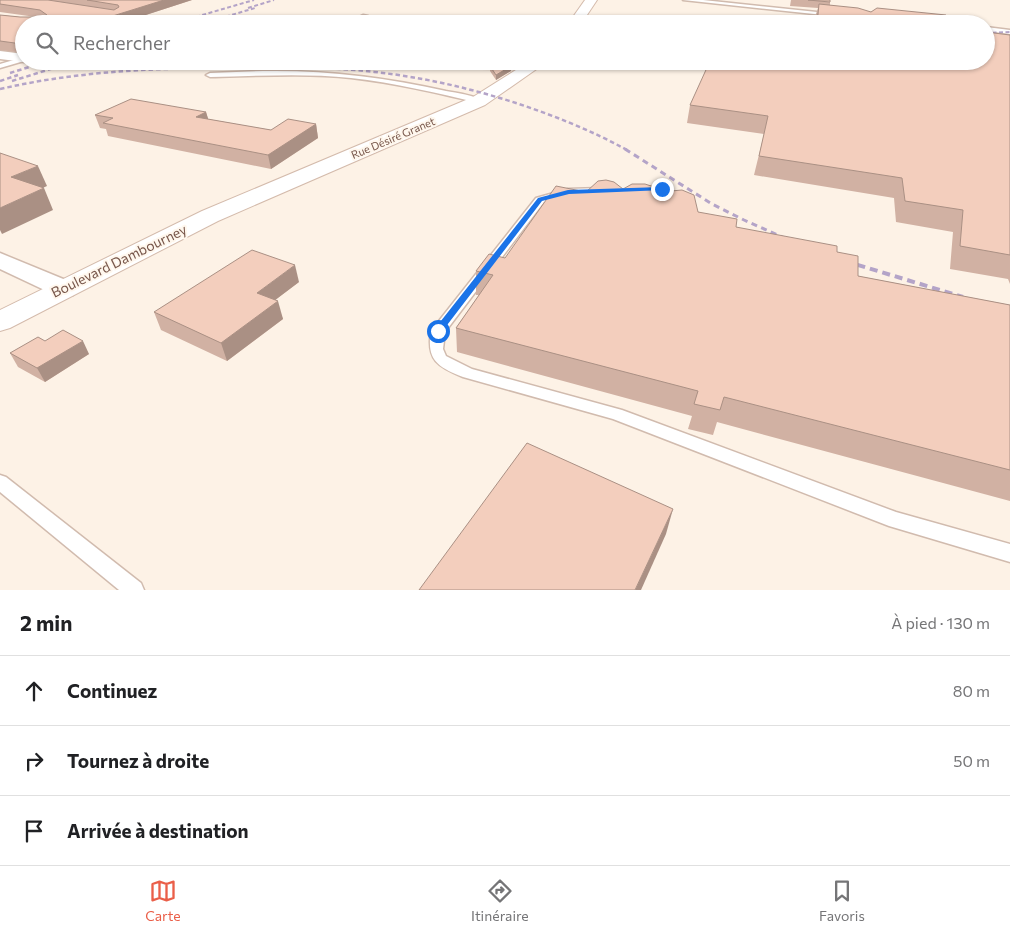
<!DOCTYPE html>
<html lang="fr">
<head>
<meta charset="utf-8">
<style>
	:root { --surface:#fff; --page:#f2f2f2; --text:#202124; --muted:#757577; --line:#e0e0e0; --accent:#ea5f49 }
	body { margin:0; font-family:Commissioner,sans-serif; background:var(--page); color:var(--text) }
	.stop { position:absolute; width:15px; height:15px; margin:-11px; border:4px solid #1a73e8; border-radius:50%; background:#fff }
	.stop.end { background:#1a73e8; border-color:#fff; box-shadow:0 1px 5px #0008 }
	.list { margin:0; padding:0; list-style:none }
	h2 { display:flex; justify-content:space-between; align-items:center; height:65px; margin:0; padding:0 20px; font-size:21px }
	h2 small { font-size:16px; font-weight:400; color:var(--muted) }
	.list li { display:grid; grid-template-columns:32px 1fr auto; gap:15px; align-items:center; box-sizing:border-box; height:70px; padding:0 20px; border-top:1px solid var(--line) }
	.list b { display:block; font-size:19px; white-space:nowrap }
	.list em { font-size:16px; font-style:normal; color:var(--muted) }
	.icon { flex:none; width:28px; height:28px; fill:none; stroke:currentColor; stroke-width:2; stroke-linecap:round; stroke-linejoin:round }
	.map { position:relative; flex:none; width:1010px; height:590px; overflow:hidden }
	.search { position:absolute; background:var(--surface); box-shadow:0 1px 4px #0004; left:15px; right:15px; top:15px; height:55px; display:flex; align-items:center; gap:12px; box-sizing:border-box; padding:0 18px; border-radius:28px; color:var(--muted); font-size:19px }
	.sheet { height:275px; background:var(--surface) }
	nav { display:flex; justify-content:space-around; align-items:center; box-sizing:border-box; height:70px; border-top:1px solid var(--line); background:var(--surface); font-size:14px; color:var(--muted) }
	nav a { display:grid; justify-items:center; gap:2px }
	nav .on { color:var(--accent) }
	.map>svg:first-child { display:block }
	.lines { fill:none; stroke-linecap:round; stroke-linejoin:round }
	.lane-casing { stroke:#d1bbae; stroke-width:3 }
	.street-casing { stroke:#d1bbae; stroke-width:3 }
	.secondary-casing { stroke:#d4bbac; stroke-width:2 }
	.lane { fill:#fff; fill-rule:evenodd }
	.street { fill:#fff; fill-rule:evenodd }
	.secondary { fill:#fff; fill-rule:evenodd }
	.rail-far3 { stroke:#b4a4c8; stroke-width:2; stroke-dasharray:4 2.5; stroke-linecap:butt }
	.rail-far2 { stroke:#b4a4c8; stroke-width:2.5; stroke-dasharray:4.5 3; stroke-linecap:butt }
	.rail-far1 { stroke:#b4a4c8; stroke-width:3; stroke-dasharray:6 4.5; stroke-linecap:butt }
	.rail { stroke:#b4a4c8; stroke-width:4; stroke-dasharray:8 5; stroke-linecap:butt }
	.wall { fill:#d1b1a3 }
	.shaded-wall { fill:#aa9084 }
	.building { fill:#f3cebd; stroke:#aa9084 }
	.route { fill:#1a73e8 }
	.labels { text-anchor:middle; stroke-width:4; stroke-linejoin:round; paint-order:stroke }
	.far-street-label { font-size:11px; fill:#77564a; stroke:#fff7ed }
	.street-label { font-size:14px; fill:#77564a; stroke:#fff7ed }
</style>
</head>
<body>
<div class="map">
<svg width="1010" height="590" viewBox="0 0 1010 590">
	<rect width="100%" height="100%" fill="#fdf2e6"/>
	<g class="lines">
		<g class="lane-casing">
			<g id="lane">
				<polygon points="683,0 703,0 836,14 833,16"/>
				<polygon points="363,15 368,16 352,24 344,24"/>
				<polygon points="576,16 640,22 643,24 622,24 578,19"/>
				<polygon points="986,27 1010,30 1010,34 986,31"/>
				<polygon points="24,57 24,61 0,68 0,64"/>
				<polygon points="277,61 533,65 536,67 533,69 299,67"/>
				<path d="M263,71c63,-1 122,6 183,20 11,2 28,4 37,10l-4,2c-42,-10 -84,-20 -128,-25 -46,-5 -94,-2 -141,-1l-4,-2 4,-2z"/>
				<polygon points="662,186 665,187 665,191 639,193 634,190 639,187"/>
				<path d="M602,188l5,3 -1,2 -37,2 -25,7 -99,130 -2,17 3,7 26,13 150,41 274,102 114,32v18l-121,-36 -276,-107 -150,-42c-25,-10 -37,-17 -32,-46l105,-133 32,-9z"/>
				<polygon points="0,475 6,477 141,583 144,590 119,590 0,492"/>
			</g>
		</g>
		<g class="street-casing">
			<g id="street">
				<polygon points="0,51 24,54 24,61 28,61 24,62 0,59"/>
				<polygon points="0,253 73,283 77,289 73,295 64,297 55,295 0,269"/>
			</g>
		</g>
		<g class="secondary-casing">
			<g id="secondary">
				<polygon points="585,0 597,0 581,24 568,24"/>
				<polygon points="530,61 548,61 485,105 218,221 10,328 0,331 0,310 202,211 473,97"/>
			</g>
		</g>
		<use href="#lane" class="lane"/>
		<use href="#street" class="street"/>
		<use href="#secondary" class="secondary"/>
		<g class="rail-far3">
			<polyline points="248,8 274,0"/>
			<polyline points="171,24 254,0"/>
			<polyline points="201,24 255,8"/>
			<polyline points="986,33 1010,32"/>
			<polyline points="35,65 50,61"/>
			<polyline points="63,65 77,61"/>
		</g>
		<g class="rail-far2">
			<polyline points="10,73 39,64"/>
			<polyline points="0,81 18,75"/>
			<polyline points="12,81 67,64"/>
			<path d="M0,89c74,-17 149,-21 225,-21 53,0 106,-2 158,5 78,9 175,39 244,77"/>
		</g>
		<polyline class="rail-far1" points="625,149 712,204 744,220 789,240"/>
		<polyline class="rail" points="845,261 963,297"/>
	</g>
	<g class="wall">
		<polygon points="0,0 192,0 118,24 24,24 24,53 0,50 0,15 20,17 36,17 0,12"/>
		<polygon points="791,0 830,0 830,5 871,12 951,24 815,24 815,17 818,8 790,6"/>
		<polygon points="1010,35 1010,284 1008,279 950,269 953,232 896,222 894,198 754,175 764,134 687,123 690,105"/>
		<polygon points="484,61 510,61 510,63 485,62"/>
		<polygon points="490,66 511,66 511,71 496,80 490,71"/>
		<polygon points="206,112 208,119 271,130 316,124 318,138 271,169 108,136 106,129 100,128 95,115"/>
		<polygon points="623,189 662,195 698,212 736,227 837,252 858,276 1010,305 1010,501 717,422 713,435 688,429 692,416 457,352 456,328 479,295 476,295 476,271 505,258 586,192"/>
		<polygon points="299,282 275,300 283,319 227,361 161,330 154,312"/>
		<polygon points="45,341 89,354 45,382 18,367 10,353"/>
	</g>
	<g class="shaded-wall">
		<polygon points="164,0 192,0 118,24 87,24"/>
		<polygon points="511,66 511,71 496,80 496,75"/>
		<polygon points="206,112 210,125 196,117"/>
		<polygon points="316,124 318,138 271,169 268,155"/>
		<polygon points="38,166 47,186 21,198 11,177"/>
		<polygon points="44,188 53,210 2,234 0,230 0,208"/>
		<polygon points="295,265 299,282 262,310 257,293"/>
		<polygon points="278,301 283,319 227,361 221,343"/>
		<polygon points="83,341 89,354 45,382 37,368"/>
		<polygon points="673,509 666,534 641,590 635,590"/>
	</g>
	<g class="building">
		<polygon points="0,0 48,0 114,10 119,7 118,5 87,0 164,0 87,24 24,24 24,43 22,44 0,41 0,15 20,17 46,17 47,15 40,10 0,4"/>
		<polygon points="808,0 830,0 830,2"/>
		<polygon points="819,4 858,8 871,12 877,8 946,15 951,24 817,24"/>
		<polygon points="986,32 1010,35 1010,255 960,246 963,210 905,201 902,178 759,156 768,116 690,105 710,61 986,61"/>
		<polygon points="490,66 511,66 496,75"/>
		<polygon points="131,99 206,112 196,117 271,130 288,119 316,124 268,155 103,123 113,118 95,115"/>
		<polygon points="0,153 38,166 11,177 44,188 0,208"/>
		<polygon points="606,180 614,182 623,189 632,184 645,184 651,186 662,195 671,191 682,190 694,195 698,212 737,219 736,227 837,246 837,252 858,256 858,276 1010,305 1010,470 724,397 720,410 694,404 698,391 456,328 493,275 476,271 489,254 505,258 556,186 586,192 598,181"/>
		<polygon points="252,250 295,265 257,293 278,301 221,343 154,312"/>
		<polygon points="63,330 83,341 37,368 10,353 38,337 45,341"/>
		<polygon points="527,443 673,509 635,590 419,590"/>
	</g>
	<polygon class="route" points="662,187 665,189 664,190 569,194 542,201 441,333 438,334 433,331 538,198 568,190"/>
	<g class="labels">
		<g class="far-street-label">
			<text transform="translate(393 138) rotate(-23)" y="4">Rue Désiré Granet</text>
		</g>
		<g class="street-label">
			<text transform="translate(119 261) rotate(-26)" y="5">Boulevard Dambourney</text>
		</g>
	</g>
</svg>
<div class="stop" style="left:438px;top:331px"></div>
<div class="stop end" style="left:662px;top:189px"></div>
<div class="search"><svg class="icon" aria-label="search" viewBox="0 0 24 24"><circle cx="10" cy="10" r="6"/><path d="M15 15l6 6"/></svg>Rechercher</div>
</div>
<section class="sheet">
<h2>2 min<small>À pied · 130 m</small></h2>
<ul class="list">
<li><svg class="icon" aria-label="ahead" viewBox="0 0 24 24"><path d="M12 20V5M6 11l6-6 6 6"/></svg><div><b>Continuez</b></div><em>80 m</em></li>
<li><svg class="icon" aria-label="right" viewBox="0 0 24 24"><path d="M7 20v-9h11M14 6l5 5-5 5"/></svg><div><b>Tournez à droite</b></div><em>50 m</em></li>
<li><svg class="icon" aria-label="arrive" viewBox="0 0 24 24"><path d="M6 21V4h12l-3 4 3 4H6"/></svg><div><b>Arrivée à destination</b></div></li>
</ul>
</section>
<nav>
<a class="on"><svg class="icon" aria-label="map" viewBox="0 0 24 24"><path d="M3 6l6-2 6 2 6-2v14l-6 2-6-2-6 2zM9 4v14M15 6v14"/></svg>Carte</a>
<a><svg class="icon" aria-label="directions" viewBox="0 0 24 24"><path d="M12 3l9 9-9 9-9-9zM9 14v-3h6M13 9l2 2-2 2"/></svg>Itinéraire</a>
<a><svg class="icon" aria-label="saved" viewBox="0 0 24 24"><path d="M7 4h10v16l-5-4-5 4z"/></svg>Favoris</a>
</nav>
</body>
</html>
